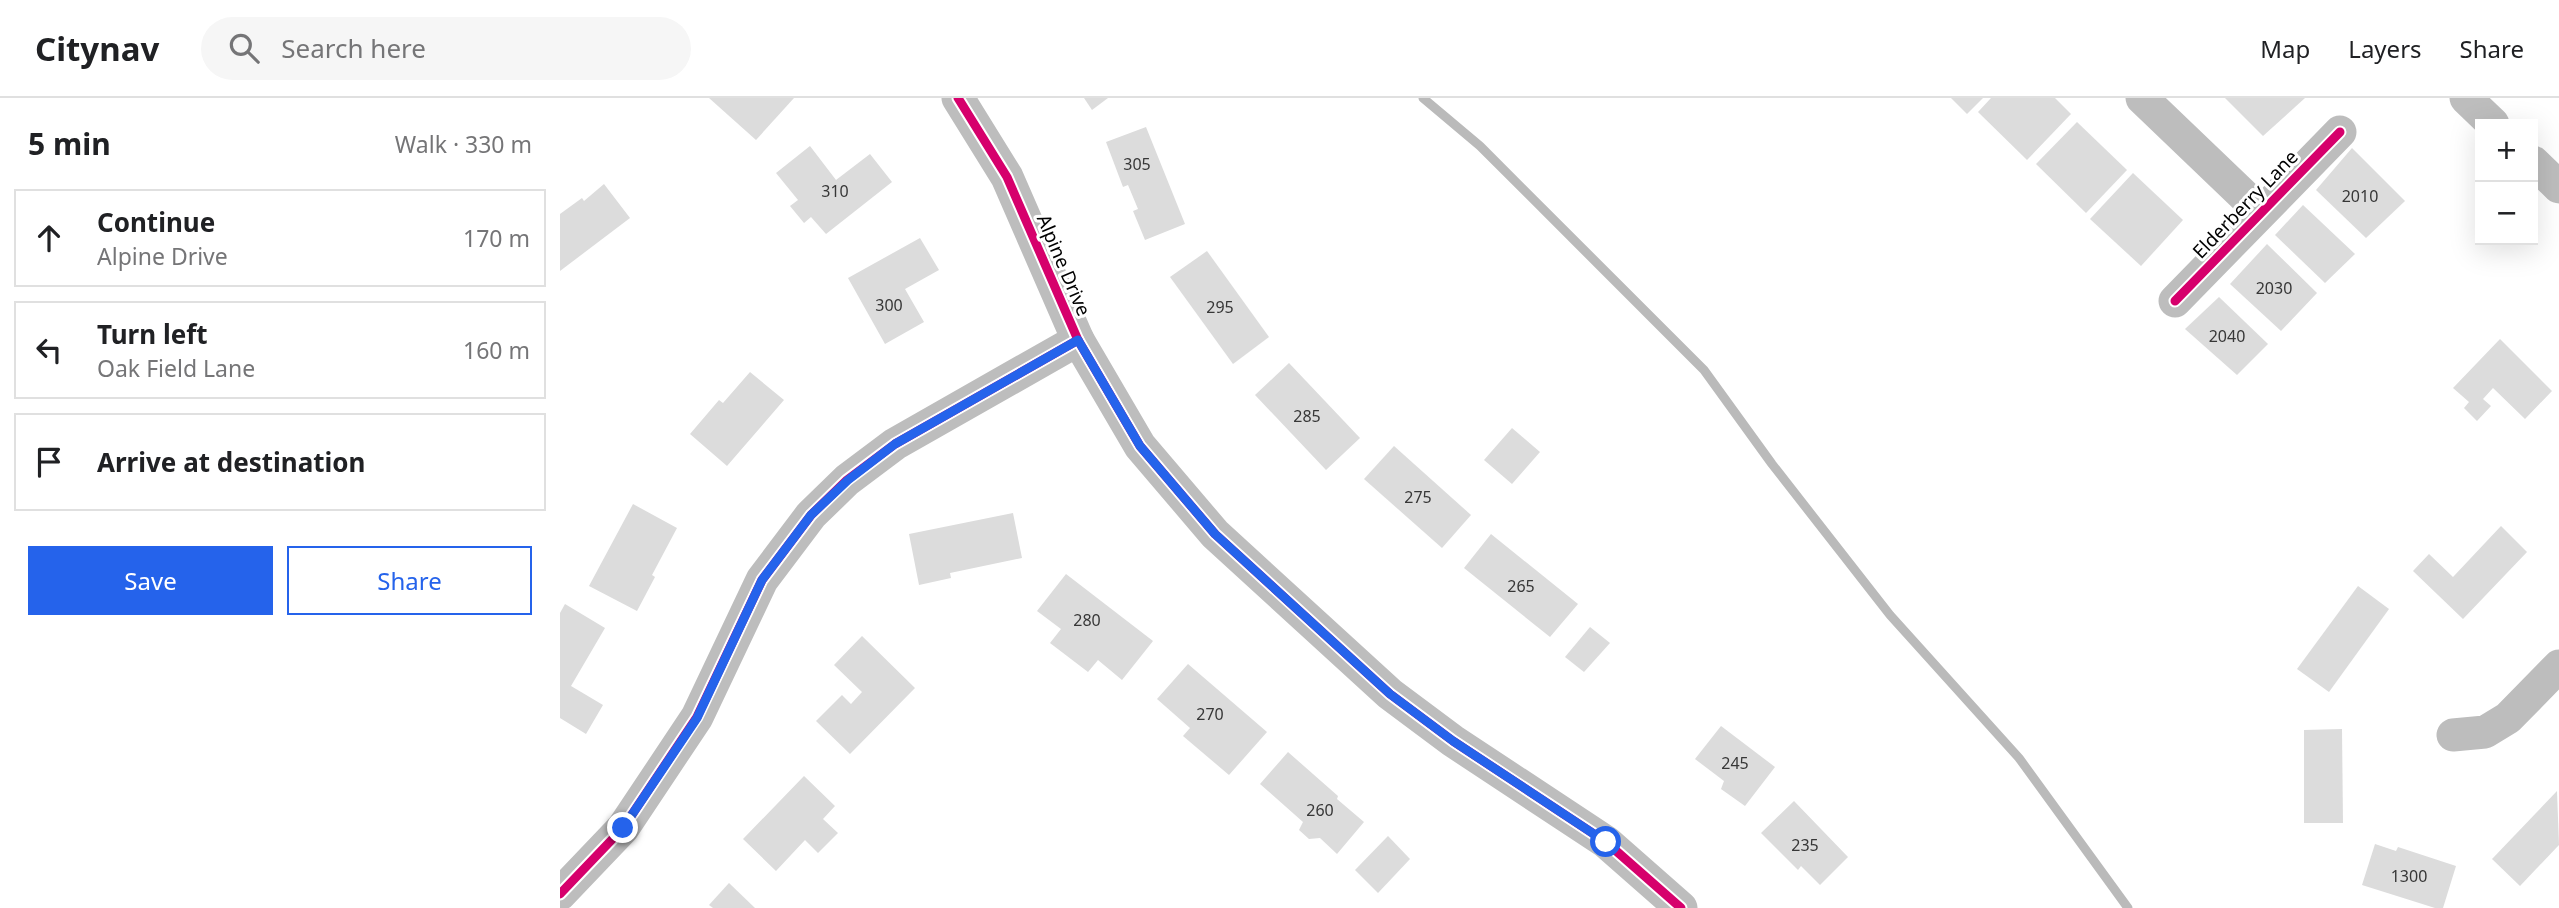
<!DOCTYPE html>
<html lang="en">
<head>
<meta charset="utf-8">
<style>
	:root { --surface:#fff; --page:#f6f6f6; --text:#202124; --muted:#757577; --line:#e0e0e0; --accent:#2563eb }
	body { margin:0; font-family:"Noto Sans",sans-serif; background:var(--page); color:var(--text) }
	.controls { position:absolute; right:21px; top:21px; display:grid; overflow:hidden; border-radius:0px; box-shadow:0 7px 28px #0002 }
	.controls button { width:63px; height:63px; display:grid; place-items:center; padding:0; border:0; border-bottom:2px solid var(--line); background:var(--surface); color:var(--text); font:35px sans-serif }
	.stop { position:absolute; width:21px; height:21px; margin:-16px; border:5px solid #2563eb; border-radius:50%; background:#fff }
	.stop.end { background:#2563eb; border-color:#fff; box-shadow:0 2px 7px #0008 }
	.list { margin:0; padding:0; list-style:none }
	h2 { display:flex; justify-content:space-between; align-items:center; height:91px; margin:0; padding:0 28px; font-size:30px }
	h2 small { font-size:23px; font-weight:400; color:var(--muted) }
	.list li { display:grid; grid-template-columns:46px 1fr auto; gap:21px; align-items:center; box-sizing:border-box; height:98px; margin:0 14px 14px; padding:0 14px; border:2px solid var(--line); border-radius:0px }
	.list b { display:block; font-size:26px; white-space:nowrap }
	.list p { margin:0; font-size:23px; white-space:nowrap; color:var(--muted) }
	.list em { font-size:23px; font-style:normal; color:var(--muted) }
	.actions { display:flex; gap:14px; padding:21px 28px }
	.actions a { flex:1; padding:16px 0; border:2px solid var(--accent); border-radius:0px; text-align:center; font-size:24px; color:var(--accent) }
	.actions .main { background:var(--accent); color:#fff }
	.icon { flex:none; width:38px; height:38px; fill:none; stroke:currentColor; stroke-width:2; stroke-linecap:round; stroke-linejoin:round }
	.map { position:relative; flex:none; width:1999px; height:810px; overflow:hidden }
	header { display:flex; align-items:center; gap:42px; box-sizing:border-box; height:98px; padding:0 35px; background:var(--surface); border-bottom:2px solid var(--line) }
	header strong { font-size:33px }
	nav { display:flex; gap:38px; margin-inline-start:auto; font-size:24px }
	.search { width:490px; height:63px; background:var(--page); display:flex; align-items:center; gap:18px; box-sizing:border-box; padding:0 24px; border-radius:38px; color:var(--muted); font-size:26px }
	main { display:flex }
	aside { flex:1; background:var(--surface) }
	.map>svg:first-child { display:block }
	.lines { fill:none; stroke-linecap:round; stroke-linejoin:round }
	.stream { stroke:#bababa; stroke-width:9 }
	.building { fill:#dcdcdc }
	.minor { stroke:#bdbdbd; stroke-width:33 }
	.cycleway-casing { stroke:#fff; stroke-width:13 }
	.cycleway { stroke:#d6006c; stroke-width:9 }
	.route { stroke:#2563eb; stroke-width:9 }
	.labels { text-anchor:middle; stroke-width:6; stroke-linejoin:round; paint-order:stroke }
	.number-label { font-size:16px; fill:#373737 }
	.street-label { font-size:19px; fill:#000; stroke:#fff }
</style>
</head>
<body>
<header>
<strong>Citynav</strong>
<div class="search"><svg class="icon" aria-label="search" viewBox="0 0 24 24"><circle cx="10" cy="10" r="6"/><path d="M15 15l6 6"/></svg>Search here</div>
<nav><a>Map</a><a>Layers</a><a>Share</a></nav>
</header>
<main>
<aside>
<h2>5 min<small>Walk · 330 m</small></h2>
<ul class="list">
<li><svg class="icon" aria-label="ahead" viewBox="0 0 24 24"><path d="M12 20V5M6 11l6-6 6 6"/></svg><div><b>Continue</b><p>Alpine Drive</p></div><em>170 m</em></li>
<li><svg class="icon" aria-label="left" viewBox="0 0 24 24"><path d="M17 20v-9H6M10 6l-5 5 5 5"/></svg><div><b>Turn left</b><p>Oak Field Lane</p></div><em>160 m</em></li>
<li><svg class="icon" aria-label="arrive" viewBox="0 0 24 24"><path d="M6 21V4h12l-3 4 3 4H6"/></svg><div><b>Arrive at destination</b></div></li>
</ul>
<div class="actions"><a class="main">Save</a><a>Share</a></div>
</aside>
<div class="map">
<svg width="1999" height="810" viewBox="0 0 1999 810">
	<rect width="100%" height="100%" fill="#fff"/>
	<g class="lines">
		<polyline class="stream" points="863,0 920,48 1144,272 1212,366 1330,517 1459,660 1568,810"/>
	</g>
	<g class="building">
		<polygon points="149,0 234,0 196,42"/>
		<polygon points="524,0 548,0 532,12"/>
		<polygon points="1391,0 1423,0 1407,16"/>
		<polygon points="1431,0 1495,0 1511,16 1467,62 1418,14"/>
		<polygon points="1665,0 1745,0 1703,38"/>
		<polygon points="1517,24 1567,72 1526,115 1476,66"/>
		<polygon points="586,29 625,126 585,142 573,113 578,111 568,87 563,89 546,44"/>
		<polygon points="250,48 276,82 310,56 332,84 266,136 251,119 244,125 230,108 238,102 216,75"/>
		<polygon points="1792,50 1845,103 1806,140 1756,92"/>
		<polygon points="1573,75 1623,122 1581,168 1530,121"/>
		<polygon points="44,86 70,120 0,173 0,116 22,100 24,103"/>
		<polygon points="1743,107 1795,156 1765,185 1715,137"/>
		<polygon points="360,140 379,172 345,191 364,224 325,246 288,180"/>
		<polygon points="1707,146 1757,195 1721,233 1670,186"/>
		<polygon points="647,153 709,239 673,266 610,179"/>
		<polygon points="1659,199 1708,246 1677,277 1625,231"/>
		<polygon points="1940,241 1992,293 1965,321 1933,290 1923,301 1931,308 1917,323 1904,310 1909,304 1893,290"/>
		<polygon points="729,265 800,340 766,372 695,297"/>
		<polygon points="190,274 224,302 167,368 130,336 159,302 163,305"/>
		<polygon points="952,330 980,354 952,386 924,362"/>
		<polygon points="834,348 911,417 882,450 804,381"/>
		<polygon points="73,406 117,430 92,477 95,479 77,513 29,488"/>
		<polygon points="453,415 462,460 390,475 391,480 359,487 349,436"/>
		<polygon points="1941,428 1967,454 1903,521 1853,473 1869,456 1893,479"/>
		<polygon points="931,436 1018,506 990,539 904,470"/>
		<polygon points="506,476 593,543 562,582 538,562 528,574 490,545 501,531 477,513"/>
		<polygon points="1798,488 1829,511 1769,594 1737,571"/>
		<polygon points="5,506 45,530 11,588 43,607 26,636 0,620 0,515"/>
		<polygon points="1030,529 1050,545 1024,574 1005,559"/>
		<polygon points="302,538 355,590 290,656 256,623 282,597 291,606 302,594 274,567"/>
		<polygon points="628,566 707,634 669,677 623,638 630,630 597,601"/>
		<polygon points="1161,628 1215,669 1185,708 1161,691 1164,683 1135,661"/>
		<polygon points="1782,631 1783,725 1744,725 1744,632"/>
		<polygon points="728,654 778,698 777,701 804,724 777,756 760,740 749,741 739,732 743,724 700,686"/>
		<polygon points="244,678 275,708 263,721 278,735 258,755 245,742 216,773 183,741"/>
		<polygon points="1997,693 1999,747 1960,788 1932,761"/>
		<polygon points="1234,703 1288,759 1260,787 1241,768 1238,772 1201,735"/>
		<polygon points="828,738 850,761 818,795 795,772"/>
		<polygon points="1815,746 1836,753 1838,749 1896,768 1883,810 1875,810 1802,787"/>
		<polygon points="169,785 195,810 153,810 149,807"/>
	</g>
	<g class="lines">
		<g class="minor">
			<polyline points="398,0 447,79 518,242 580,348 655,436 830,596 893,643 1046,744 1121,810"/>
			<polyline points="1582,0 1701,114"/>
			<polyline points="1906,0 1933,26"/>
			<polyline points="1973,64 1999,89"/>
			<polyline points="1615,203 1780,34"/>
			<polyline points="1893,637 1925,634 1948,620 1999,568"/>
			<polyline points="0,796 63,730 137,619 202,482 251,417 287,382 335,346 518,242"/>
		</g>
		<g class="cycleway-casing">
			<g id="cycleway">
				<polyline points="398,0 447,79 518,242 580,348 655,436 830,596 893,643 1046,744 1121,810"/>
				<polyline points="1615,203 1780,34"/>
				<polyline points="0,796 63,730 137,619 202,482 251,417 287,382 335,346 518,242"/>
			</g>
		</g>
		<use href="#cycleway" class="cycleway"/>
	</g>
	<g class="lines">
		<polyline class="route" points="63,730 137,620 202,482 251,417 288,382 335,346 518,242 580,348 655,436 830,596 893,643 1046,744"/>
	</g>
	<g class="labels">
		<g class="number-label">
			<text x="577" y="72">305</text>
			<text x="275" y="99">310</text>
			<text x="1800" y="104">2010</text>
			<text x="1714" y="196">2030</text>
			<text x="329" y="213">300</text>
			<text x="660" y="215">295</text>
			<text x="1667" y="244">2040</text>
			<text x="747" y="324">285</text>
			<text x="858" y="405">275</text>
			<text x="961" y="494">265</text>
			<text x="527" y="528">280</text>
			<text x="650" y="622">270</text>
			<text x="1175" y="671">245</text>
			<text x="760" y="718">260</text>
			<text x="1245" y="753">235</text>
			<text x="1849" y="784">1300</text>
		</g>
		<g class="street-label">
			<text transform="translate(1685 106) rotate(-46)" y="7">Elderberry Lane</text>
			<text transform="translate(504 167) rotate(67)" y="7">Alpine Drive</text>
		</g>
	</g>
</svg>
<div class="controls">
<button>+</button>
<button>−</button>
</div>
<div class="stop" style="left:1046px;top:744px"></div>
<div class="stop end" style="left:63px;top:730px"></div>
</div>
</main>
</body>
</html>
